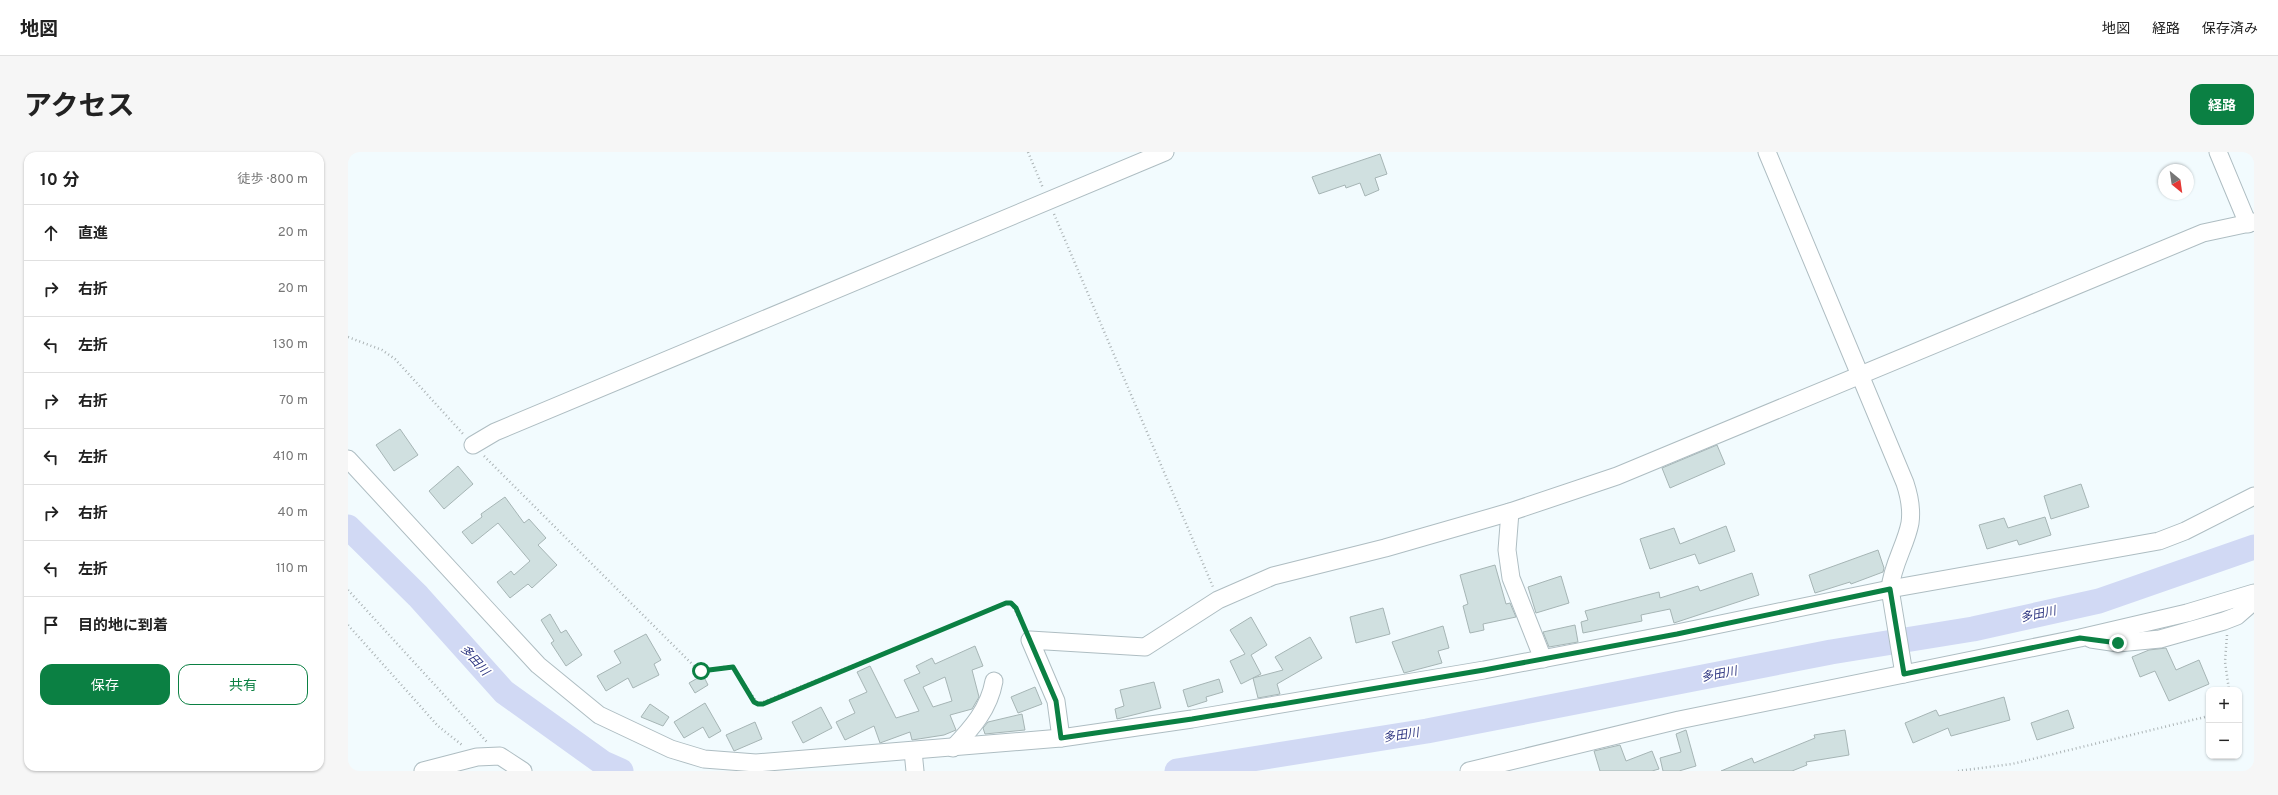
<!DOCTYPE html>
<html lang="ja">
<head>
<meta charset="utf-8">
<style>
	:root { --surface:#fff; --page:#f6f6f6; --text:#222; --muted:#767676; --line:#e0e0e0; --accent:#0b8043 }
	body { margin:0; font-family:Overpass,"Noto Sans JP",sans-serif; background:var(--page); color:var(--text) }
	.controls { position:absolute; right:12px; bottom:12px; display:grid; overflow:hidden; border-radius:8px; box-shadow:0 1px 3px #0004 }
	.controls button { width:36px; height:36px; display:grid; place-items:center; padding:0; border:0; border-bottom:1px solid var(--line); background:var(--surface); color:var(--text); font:20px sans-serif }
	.compass { position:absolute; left:1810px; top:12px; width:36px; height:36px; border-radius:50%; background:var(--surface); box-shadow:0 1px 3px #0004; rotate:151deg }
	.stop { position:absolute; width:12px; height:12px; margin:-9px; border:3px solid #0b8043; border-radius:50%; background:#fff }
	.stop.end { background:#0b8043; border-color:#fff; box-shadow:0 1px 4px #0008 }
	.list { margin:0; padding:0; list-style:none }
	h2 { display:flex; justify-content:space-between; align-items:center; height:52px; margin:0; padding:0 16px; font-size:17px }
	h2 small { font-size:13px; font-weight:400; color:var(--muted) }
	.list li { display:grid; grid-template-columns:26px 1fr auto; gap:12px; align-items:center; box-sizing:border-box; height:56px; padding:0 16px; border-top:1px solid var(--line) }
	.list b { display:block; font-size:15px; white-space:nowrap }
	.list em { font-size:13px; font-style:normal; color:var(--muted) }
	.actions { display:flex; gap:8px; padding:12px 16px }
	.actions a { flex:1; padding:9px 0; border:1px solid var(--accent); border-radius:12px; text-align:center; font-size:14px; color:var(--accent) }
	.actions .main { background:var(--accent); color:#fff }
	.icon { flex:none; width:22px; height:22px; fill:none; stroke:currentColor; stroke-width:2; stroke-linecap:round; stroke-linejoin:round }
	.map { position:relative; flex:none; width:1906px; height:619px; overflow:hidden; border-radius:12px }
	header { display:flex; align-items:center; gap:24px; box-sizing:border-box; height:56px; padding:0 20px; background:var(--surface); border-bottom:1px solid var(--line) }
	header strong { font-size:19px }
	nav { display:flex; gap:22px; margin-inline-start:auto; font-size:14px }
	.intro { display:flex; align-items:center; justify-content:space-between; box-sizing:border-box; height:96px; padding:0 24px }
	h1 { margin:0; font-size:28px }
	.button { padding:10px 18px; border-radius:12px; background:var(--accent); color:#fff; font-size:14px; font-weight:700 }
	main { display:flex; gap:24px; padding:0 24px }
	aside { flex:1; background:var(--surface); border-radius:12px; box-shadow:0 1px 3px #0004 }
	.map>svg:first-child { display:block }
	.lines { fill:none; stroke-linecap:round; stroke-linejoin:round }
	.river { stroke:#d1d9f4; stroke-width:25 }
	.building { fill:#d0e0e0; stroke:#a6b5b5; fill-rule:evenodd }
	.minor-casing { stroke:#aebdc2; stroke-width:19 }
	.path { stroke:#acb4b6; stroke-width:2.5; stroke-dasharray:1 3; stroke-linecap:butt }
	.minor { stroke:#fff; stroke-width:17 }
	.route { stroke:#0b8043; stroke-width:5 }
	.labels { text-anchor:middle; stroke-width:3.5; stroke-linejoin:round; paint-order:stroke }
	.water-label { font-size:12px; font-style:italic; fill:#2d3580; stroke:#fff }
</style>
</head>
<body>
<header>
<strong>地図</strong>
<nav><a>地図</a><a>経路</a><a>保存済み</a></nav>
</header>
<div class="intro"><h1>アクセス</h1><a class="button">経路</a></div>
<main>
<aside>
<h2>10 分<small>徒歩 · 800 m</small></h2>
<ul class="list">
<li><svg class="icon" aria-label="ahead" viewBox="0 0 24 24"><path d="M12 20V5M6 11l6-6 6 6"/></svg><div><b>直進</b></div><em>20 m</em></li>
<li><svg class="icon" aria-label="right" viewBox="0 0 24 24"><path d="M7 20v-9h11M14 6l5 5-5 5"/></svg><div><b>右折</b></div><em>20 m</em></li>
<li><svg class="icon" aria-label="left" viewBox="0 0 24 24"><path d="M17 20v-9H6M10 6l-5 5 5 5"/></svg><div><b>左折</b></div><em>130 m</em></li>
<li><svg class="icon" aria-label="right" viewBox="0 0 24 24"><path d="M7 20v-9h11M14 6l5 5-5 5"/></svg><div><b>右折</b></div><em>70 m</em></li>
<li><svg class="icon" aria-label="left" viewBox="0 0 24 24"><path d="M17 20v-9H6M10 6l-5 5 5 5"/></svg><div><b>左折</b></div><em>410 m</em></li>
<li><svg class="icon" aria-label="right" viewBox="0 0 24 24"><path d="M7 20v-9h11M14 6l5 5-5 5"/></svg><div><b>右折</b></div><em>40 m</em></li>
<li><svg class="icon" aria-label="left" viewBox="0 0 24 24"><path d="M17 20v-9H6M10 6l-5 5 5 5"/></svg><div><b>左折</b></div><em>110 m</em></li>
<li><svg class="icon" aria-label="arrive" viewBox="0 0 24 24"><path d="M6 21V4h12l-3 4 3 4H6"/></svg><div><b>目的地に到着</b></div></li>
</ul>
<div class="actions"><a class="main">保存</a><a>共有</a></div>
</aside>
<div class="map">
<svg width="1906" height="619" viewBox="0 0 1906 619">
	<rect width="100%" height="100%" fill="#f2fbfe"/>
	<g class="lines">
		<g class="river">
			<polyline points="0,375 70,444 156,540 255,611 273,619"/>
			<polyline points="829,619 1079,579 1483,500 1625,477 1751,449 1906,395"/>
		</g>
	</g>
	<g class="building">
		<polygon points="1032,2 1039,22 1027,26 1031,38 1017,44 1012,31 998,36 997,33 971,42 964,25"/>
		<polygon points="52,277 70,303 46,319 28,293"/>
		<polygon points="1369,293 1377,312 1322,336 1314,316"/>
		<polygon points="110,314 125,332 96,357 81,339"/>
		<polygon points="1733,332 1741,355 1703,367 1696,344"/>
		<polygon points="157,345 176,371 181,367 198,386 190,393 209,413 184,436 180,432 162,446 149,430 163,419 166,423 182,409 150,371 124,392 114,380 134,365 133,362"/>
		<polygon points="1697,365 1703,383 1671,393 1669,388 1639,397 1631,373 1656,366 1660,376"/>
		<polygon points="1378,374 1387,399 1351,412 1347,402 1302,417 1292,387 1326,376 1332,392"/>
		<polygon points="1530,398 1536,416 1535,420 1503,432 1502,430 1467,441 1461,423"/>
		<polygon points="1147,413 1158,452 1162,451 1168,465 1135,472 1136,478 1122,481 1115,454 1120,452 1112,423"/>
		<polygon points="1404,421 1411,443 1326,471 1322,457 1293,463 1294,469 1235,481 1233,470 1240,468 1237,459 1311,440 1312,446 1350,434 1352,439"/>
		<polygon points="1213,424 1221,451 1188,461 1180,435"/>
		<polygon points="1035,456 1042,482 1008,491 1002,465"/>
		<polygon points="202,462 213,481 218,478 234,503 218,514 203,491 206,489 193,468"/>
		<polygon points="903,465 919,493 903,503 913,522 893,532 882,509 897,502 882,478"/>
		<polygon points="1227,473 1230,490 1201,495 1195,480"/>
		<polygon points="1095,474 1101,496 1090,499 1094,511 1056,521 1044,490"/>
		<polygon points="298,482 313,508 306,512 311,523 285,536 280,526 258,539 249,524 273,511 266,499"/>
		<polygon points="962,485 974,506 929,532 932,542 910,546 905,526 935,518 927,505"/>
		<path d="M627,494l8,20 -11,4 7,27 -7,12 -22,6 6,15 -12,5 -32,5 -2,-8 -30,11 -6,-17 -29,14 -9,-18 19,-9 -6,-13 18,-8 -10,-20 13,-6 26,52 23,-7 -15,-31 16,-7 -4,-7 16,-8 3,6zM597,525l7,24 -19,6 -10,-20z"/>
		<polygon points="1818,496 1828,518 1851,508 1861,532 1821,549 1807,519 1792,525 1784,505 1801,498"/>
		<polygon points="355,523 360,533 347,541 341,531"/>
		<polygon points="871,527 875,540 858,545 859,549 840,555 835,538"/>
		<polygon points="806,530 813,556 769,567 767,557 776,554 772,538"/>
		<polygon points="687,535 694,552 670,561 663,545"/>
		<polygon points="1656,545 1662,568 1603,584 1600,576 1565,591 1557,571 1588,558 1591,564"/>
		<polygon points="357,551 373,579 361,586 355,575 336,586 326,570"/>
		<polygon points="302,552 321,565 315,574 293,565"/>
		<polygon points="473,555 484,576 455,591 444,570"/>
		<polygon points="1720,558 1726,576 1689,588 1683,571"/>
		<polygon points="674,562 677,578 637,582 635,576 640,570"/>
		<polygon points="407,570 414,587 386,599 378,583"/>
		<polygon points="1338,578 1348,614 1331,619 1315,619 1312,606 1333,600 1328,582"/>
		<polygon points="1497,578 1501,603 1458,610 1459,613 1444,619 1373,619 1404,606 1406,611 1467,586 1466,583"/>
		<polygon points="1272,593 1278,609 1304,599 1311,617 1304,619 1252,619 1246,599"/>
	</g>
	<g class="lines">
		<g class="minor-casing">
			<g id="minor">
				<path d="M1419,0l138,331c4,12 7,26 5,40 -4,22 -18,42 -20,66l14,85"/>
				<polyline points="1870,0 1900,72"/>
				<polyline points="125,293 147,280 817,0"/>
				<polyline points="0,307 190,513 251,563 323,597 356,607 408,611 713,586 844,567 1136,518 1329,481 1542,437 1811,389 1837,379 1906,344"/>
				<polyline points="1162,360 1159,398 1163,426 1195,507"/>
				<polyline points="1743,487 1770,491 1812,487 1876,469 1889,464 1906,449"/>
				<polyline points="713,586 708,549 682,488 797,495 870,448 925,424 1037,396 1162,360 1269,324 1855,81 1906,70"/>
				<path d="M605,596c19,-20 36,-39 41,-67"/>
				<polyline points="565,599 567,619"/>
				<polyline points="75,619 129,605 152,604 175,619"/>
				<polyline points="1121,619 1331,568 1732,486 1839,461 1906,441"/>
			</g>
		</g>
		<g class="path">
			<polyline points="680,0 695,36"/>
			<polyline points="706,62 865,435"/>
			<polyline points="0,185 34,198 47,207 116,283"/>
			<path d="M136,304l212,212c12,7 24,-4 37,-1l25,37 248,-101h5l13,24"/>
			<polyline points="0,438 139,590"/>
			<polyline points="0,473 90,574 114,593"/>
			<polyline points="1879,483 1877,510 1881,538"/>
			<polyline points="1610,619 1664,612 1861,564"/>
		</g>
		<use href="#minor" class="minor"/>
	</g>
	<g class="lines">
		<polyline class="route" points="353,519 385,515 406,550 410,552 415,552 658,451 663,451 668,456 708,549 713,586 844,567 1136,518 1329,482 1542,437 1556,522 1732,486 1770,491"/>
	</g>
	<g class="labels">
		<g class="water-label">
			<text transform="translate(1690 462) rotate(-12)" y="4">多田川</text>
			<text transform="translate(127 508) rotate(48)" y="4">多田川</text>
			<text transform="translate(1371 522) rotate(-11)" y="4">多田川</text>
			<text transform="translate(1053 583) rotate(-9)" y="4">多田川</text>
		</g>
	</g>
</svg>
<div class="controls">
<button>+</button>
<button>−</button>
</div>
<svg class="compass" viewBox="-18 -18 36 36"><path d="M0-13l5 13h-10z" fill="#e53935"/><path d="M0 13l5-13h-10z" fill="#767676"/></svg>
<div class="stop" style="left:353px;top:519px"></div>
<div class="stop end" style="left:1770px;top:491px"></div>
</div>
</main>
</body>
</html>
